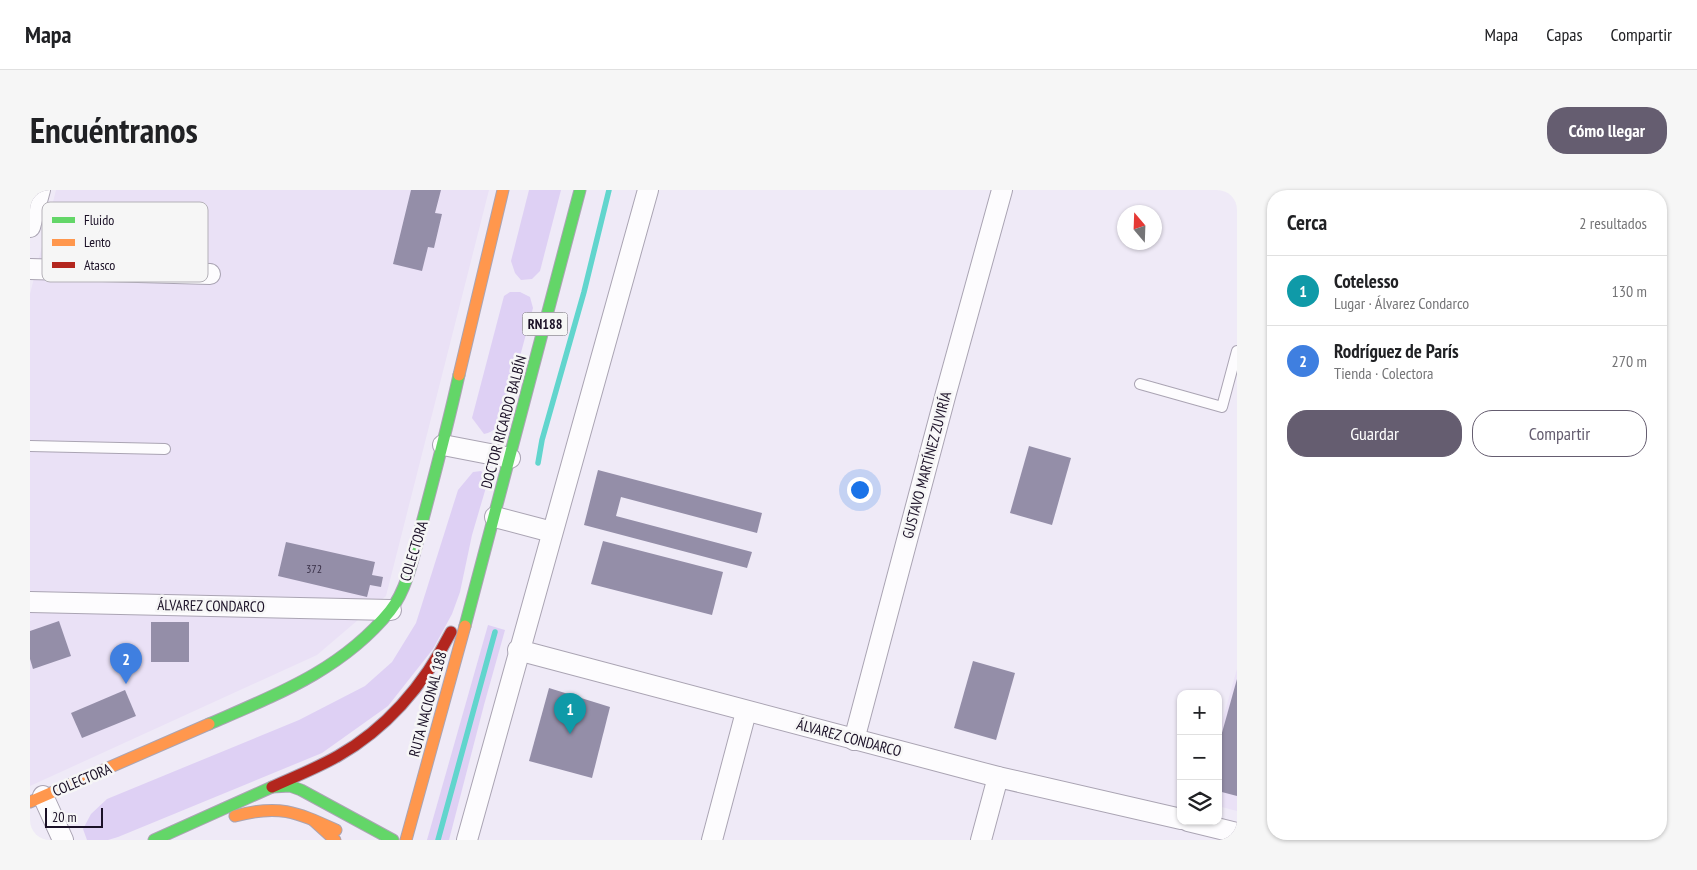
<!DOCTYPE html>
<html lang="es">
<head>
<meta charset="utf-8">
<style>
	:root { --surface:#fff; --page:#f6f6f6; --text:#202124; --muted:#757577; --line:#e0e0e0; --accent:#655d70 }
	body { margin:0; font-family:"PT Sans Narrow",sans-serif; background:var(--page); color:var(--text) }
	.controls { position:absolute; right:15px; bottom:15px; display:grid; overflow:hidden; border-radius:10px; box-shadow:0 1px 4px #0004 }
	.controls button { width:45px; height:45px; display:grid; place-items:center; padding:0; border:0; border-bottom:1px solid var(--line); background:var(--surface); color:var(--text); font:25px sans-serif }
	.compass { position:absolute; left:1087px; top:15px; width:45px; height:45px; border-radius:50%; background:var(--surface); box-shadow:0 1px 4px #0004; rotate:341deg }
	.scale { position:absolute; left:15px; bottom:12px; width:58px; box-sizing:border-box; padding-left:5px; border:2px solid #1b1127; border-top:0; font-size:14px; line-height:18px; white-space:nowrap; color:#1b1127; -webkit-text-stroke:4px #f6f6f6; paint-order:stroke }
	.you { position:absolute; left:829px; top:299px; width:18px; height:18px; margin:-12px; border:4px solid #fff; border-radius:50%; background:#1a73e8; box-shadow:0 0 0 8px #1a73e833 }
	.badge { display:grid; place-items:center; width:32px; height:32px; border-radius:50%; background:var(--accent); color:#fff; font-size:16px; font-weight:700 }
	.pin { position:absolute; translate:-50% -41px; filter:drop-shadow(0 1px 2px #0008) }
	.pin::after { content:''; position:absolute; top:26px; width:18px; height:15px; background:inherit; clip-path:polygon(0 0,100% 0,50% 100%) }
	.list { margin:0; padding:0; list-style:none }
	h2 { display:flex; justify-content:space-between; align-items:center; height:65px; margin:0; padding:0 20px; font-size:21px }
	h2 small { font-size:16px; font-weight:400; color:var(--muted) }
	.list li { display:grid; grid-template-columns:32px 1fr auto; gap:15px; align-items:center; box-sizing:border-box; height:70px; padding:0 20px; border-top:1px solid var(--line) }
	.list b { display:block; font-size:19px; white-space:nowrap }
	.list p { margin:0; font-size:16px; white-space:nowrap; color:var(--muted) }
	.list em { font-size:16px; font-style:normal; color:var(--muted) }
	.actions { display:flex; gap:10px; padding:15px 20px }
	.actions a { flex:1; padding:11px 0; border:1px solid var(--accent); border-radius:20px; text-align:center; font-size:18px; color:var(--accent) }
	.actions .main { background:var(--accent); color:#fff }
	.icon { flex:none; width:28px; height:28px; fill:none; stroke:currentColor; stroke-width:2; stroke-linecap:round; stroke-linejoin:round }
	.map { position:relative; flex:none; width:1207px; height:650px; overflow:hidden; border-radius:20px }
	header { display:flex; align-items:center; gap:30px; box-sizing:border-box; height:70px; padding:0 25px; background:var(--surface); border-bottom:1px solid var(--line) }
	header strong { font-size:24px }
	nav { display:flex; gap:28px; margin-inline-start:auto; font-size:18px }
	.intro { display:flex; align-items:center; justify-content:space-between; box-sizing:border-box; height:120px; padding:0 30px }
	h1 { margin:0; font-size:35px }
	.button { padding:12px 22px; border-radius:20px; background:var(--accent); color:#fff; font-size:18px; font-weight:700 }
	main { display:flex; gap:30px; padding:0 30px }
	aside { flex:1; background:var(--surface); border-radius:20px; box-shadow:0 1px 4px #0004 }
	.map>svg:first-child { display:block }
	.built { fill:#eae1f6 }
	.green { fill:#ded0f4 }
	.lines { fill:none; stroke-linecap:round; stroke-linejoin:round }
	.stream { stroke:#61d5cd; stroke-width:5.5 }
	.building { fill:#948ea8 }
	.lane-casing { stroke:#aaa4b3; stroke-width:12 }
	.street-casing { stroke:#aaa4b3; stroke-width:22 }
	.fast-casing { stroke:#aaa4b3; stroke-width:13 }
	.slow-casing { stroke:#aaa4b3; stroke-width:13 }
	.jam-casing { stroke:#aaa4b3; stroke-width:13 }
	.lane { stroke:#fdfcfe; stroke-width:10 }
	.street { stroke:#fdfcfe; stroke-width:20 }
	.fast { stroke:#63d668; stroke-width:11 }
	.slow { stroke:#ff974d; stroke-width:11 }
	.jam { stroke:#b3261e; stroke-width:11 }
	.labels { text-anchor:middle; stroke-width:5; stroke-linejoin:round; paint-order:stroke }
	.number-label { font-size:12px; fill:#393047 }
	.shield { fill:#f6f6f6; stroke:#5d5665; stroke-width:1 }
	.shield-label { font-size:14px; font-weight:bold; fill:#1b1127 }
	.street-label { font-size:15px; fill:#1b1127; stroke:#f6f6f6 }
	.key { fill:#f6f6f6; stroke:#b4b1b8; stroke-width:1 }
	.key-label { font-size:14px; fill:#1b1127 }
</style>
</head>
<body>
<header>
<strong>Mapa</strong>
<nav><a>Mapa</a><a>Capas</a><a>Compartir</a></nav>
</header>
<div class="intro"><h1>Encuéntranos</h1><a class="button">Cómo llegar</a></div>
<main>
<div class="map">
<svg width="1207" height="650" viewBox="0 0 1207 650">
	<rect width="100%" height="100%" fill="#efeaf7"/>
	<g class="built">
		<polygon points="26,0 459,0 356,406 287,465 0,596 0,104"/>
		<polygon points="1207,479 1207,621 1188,616 1188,546"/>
	</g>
	<g class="green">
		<polygon points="499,0 531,0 510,81 502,89 491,90 485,83 481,71"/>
		<path d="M480,102h10l10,5 3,11 -29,108c-5,9 -9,16 -20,18l-12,-16 32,-122z"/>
		<polygon points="451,281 456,285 457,294 442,345 430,402 422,424 403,459 358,516 292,563 88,647 78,650 57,650 53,639 61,624 77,609 269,530 335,496 362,472 386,433 428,300 443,282"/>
		<polygon points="458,435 475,440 454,515 419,650 397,650"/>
	</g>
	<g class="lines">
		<g class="stream">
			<polyline points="508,273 512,250 554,102 579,0"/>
			<polyline points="408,650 465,442"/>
		</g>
	</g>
	<g class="building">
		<polygon points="381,0 411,0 405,23 412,24 404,58 398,57 392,81 363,74"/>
		<polygon points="999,256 1041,268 1022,335 980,323"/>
		<polygon points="568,280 732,323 727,343 591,307 586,326 722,362 717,378 554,335"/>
		<polygon points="573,351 693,382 682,425 561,394"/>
		<polygon points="256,352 345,372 342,385 353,387 351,397 340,395 337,407 248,386"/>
		<polygon points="29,431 41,466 3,479 0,469 0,441"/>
		<rect x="121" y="432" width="38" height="40"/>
		<polygon points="943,471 985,483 966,550 924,538"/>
		<polygon points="1207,489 1207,606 1188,601 1188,557"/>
		<polygon points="519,498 580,517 562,588 499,571"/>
		<polygon points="95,500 106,526 52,548 41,523"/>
	</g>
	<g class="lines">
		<g class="lane-casing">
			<g id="lane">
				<polyline points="1110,194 1192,217 1207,161"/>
				<polyline points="0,256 135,259"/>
			</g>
		</g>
		<g class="street-casing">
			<g id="street">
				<polyline points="0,37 10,0"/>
				<polyline points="0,79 180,84"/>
				<polyline points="413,255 480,268"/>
				<polyline points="465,327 522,342"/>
				<polyline points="0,412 361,420"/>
				<polyline points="488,460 968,587 1151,629"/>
				<polyline points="824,550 916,203 972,0"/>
				<polyline points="13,606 33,650"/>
				<polyline points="1158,631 1207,643"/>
				<polyline points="437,650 618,0"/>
				<polyline points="682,650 716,522"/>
				<polyline points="951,650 968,587"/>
			</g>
		</g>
		<g class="fast-casing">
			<g id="fast">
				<polyline points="435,436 550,0"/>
				<path d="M179,534c67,-29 133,-54 181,-113 18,-22 25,-61 32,-88 13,-49 26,-98 37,-148"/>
				<polyline points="124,650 242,597 260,596 271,600 363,650"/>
			</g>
		</g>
		<g class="slow-casing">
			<g id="slow">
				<polyline points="429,185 473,0"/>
				<polyline points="0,612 179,534"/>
				<path d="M205,626c44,-12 61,-4 101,14"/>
				<polyline points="284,631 305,650"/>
				<polyline points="376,650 435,436"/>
			</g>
		</g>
		<g class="jam-casing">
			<path id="jam" d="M242,597c22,-10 45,-19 66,-31 51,-29 87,-73 113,-124"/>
		</g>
		<use href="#lane" class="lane"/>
		<use href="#street" class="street"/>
		<use href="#fast" class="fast"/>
		<use href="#slow" class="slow"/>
		<use href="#jam" class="jam"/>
	</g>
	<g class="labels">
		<g class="number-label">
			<text x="284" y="383">372</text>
		</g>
		<rect class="shield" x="492.5" y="122.5" width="45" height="23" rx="4"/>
		<g class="shield-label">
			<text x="515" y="139">RN188</text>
		</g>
		<g class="street-label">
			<text transform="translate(474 232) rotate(-75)" y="5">DOCTOR RICARDO BALBÍN</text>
			<text transform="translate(897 275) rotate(-75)" y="5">GUSTAVO MARTÍNEZ ZUVIRÍA</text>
			<text transform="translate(384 361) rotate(-73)" y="5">COLECTORA</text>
			<text transform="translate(181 416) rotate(1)" y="5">ÁLVAREZ CONDARCO</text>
			<text transform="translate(398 514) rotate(-75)" y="5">RUTA NACIONAL 188</text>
			<text transform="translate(819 548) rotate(15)" y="5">ÁLVAREZ CONDARCO</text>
			<text transform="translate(52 590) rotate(-23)" y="5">COLECTORA</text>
		</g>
	</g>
	<rect x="12" y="12" width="166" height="80" rx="8" class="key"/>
	<rect x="22" y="27" width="23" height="6" fill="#63d668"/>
	<rect x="22" y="49" width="23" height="7" fill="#ff974d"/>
	<rect x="22" y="72" width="23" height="6" fill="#b3261e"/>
	<g class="key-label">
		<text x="54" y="35">Fluido</text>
		<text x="54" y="57">Lento</text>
		<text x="54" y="80">Atasco</text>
	</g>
</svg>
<div class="controls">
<button>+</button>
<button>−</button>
<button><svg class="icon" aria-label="layers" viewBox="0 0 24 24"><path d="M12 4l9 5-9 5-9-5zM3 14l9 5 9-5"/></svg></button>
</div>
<svg class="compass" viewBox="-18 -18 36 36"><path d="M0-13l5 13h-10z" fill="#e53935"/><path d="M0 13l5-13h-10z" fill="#757577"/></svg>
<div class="scale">20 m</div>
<div class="you"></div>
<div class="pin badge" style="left:540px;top:544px;background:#0f9aa8">1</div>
<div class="pin badge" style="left:96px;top:494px;background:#3f7fe0">2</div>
</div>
<aside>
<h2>Cerca<small>2 resultados</small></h2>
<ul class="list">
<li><span class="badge" style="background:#0f9aa8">1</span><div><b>Cotelesso</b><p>Lugar · Álvarez Condarco</p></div><em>130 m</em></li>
<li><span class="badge" style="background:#3f7fe0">2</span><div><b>Rodríguez de París</b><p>Tienda · Colectora</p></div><em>270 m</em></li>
</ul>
<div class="actions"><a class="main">Guardar</a><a>Compartir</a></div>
</aside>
</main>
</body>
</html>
